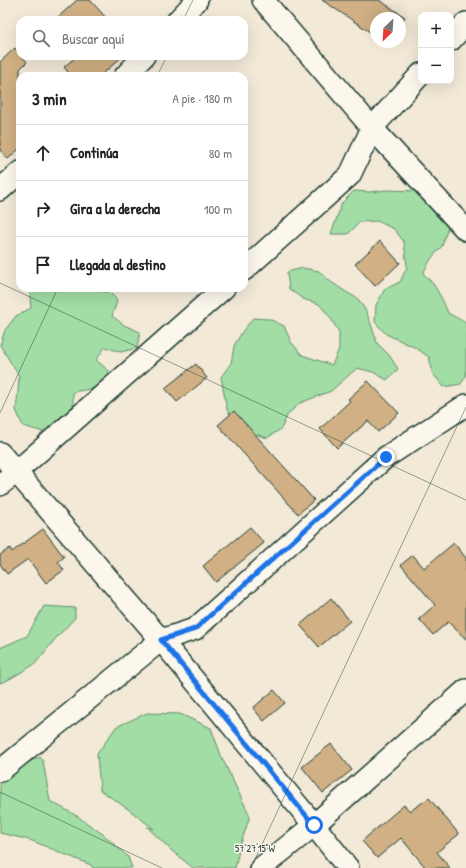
<!DOCTYPE html>
<html lang="es">
<head>
<meta charset="utf-8">
<style>
	:root { --surface:#fff; --page:#f6f6f6; --text:#222; --muted:#767676; --line:#e0e0e0 }
	body { margin:0; font-family:"Patrick Hand",sans-serif; background:var(--page); color:var(--text) }
	.controls { position:absolute; right:12px; top:12px; display:grid; overflow:hidden; border-radius:8px; box-shadow:0 4px 16px #0002 }
	.controls button { width:36px; height:36px; display:grid; place-items:center; padding:0; border:0; border-bottom:1px solid var(--line); background:var(--surface); color:var(--text); font:20px sans-serif }
	.compass { position:absolute; left:370px; top:12px; width:36px; height:36px; border-radius:50%; background:var(--surface); box-shadow:0 4px 16px #0002; rotate:205deg }
	.stop { position:absolute; width:12px; height:12px; margin:-9px; border:3px solid #1a73e8; border-radius:50%; background:#fff }
	.stop.end { background:#1a73e8; border-color:#fff; box-shadow:0 1px 4px #0008 }
	.list { margin:0; padding:0; list-style:none }
	h2 { display:flex; justify-content:space-between; align-items:center; height:52px; margin:0; padding:0 16px; font-size:17px }
	h2 small { font-size:13px; font-weight:400; color:var(--muted) }
	.list li { display:grid; grid-template-columns:26px 1fr auto; gap:12px; align-items:center; box-sizing:border-box; height:56px; padding:0 16px; border-top:1px solid var(--line) }
	.list b { display:block; font-size:15px; white-space:nowrap }
	.list em { font-size:13px; font-style:normal; color:var(--muted) }
	.icon { flex:none; width:22px; height:22px; fill:none; stroke:currentColor; stroke-width:2; stroke-linecap:round; stroke-linejoin:round }
	.map { position:relative; flex:none; width:466px; height:868px; overflow:hidden }
	.search { position:absolute; background:var(--surface); box-shadow:0 4px 16px #0002; left:16px; top:16px; width:232px; height:44px; display:flex; align-items:center; gap:10px; box-sizing:border-box; padding:0 14px; border-radius:12px; color:var(--muted); font-size:15px }
	.panel { position:absolute; background:var(--surface); box-shadow:0 4px 16px #0002; left:16px; top:72px; width:232px; height:220px; border-radius:12px }
	.map>svg:first-child { display:block }
	.green { fill:#a1dda4; stroke:#608d6c }
	.building { fill:#d0b084; stroke:#1f3d34 }
	.lines { fill:none; stroke-linecap:round; stroke-linejoin:round }
	.minor-casing { stroke:#1f3d34; stroke-width:24 }
	.minor { stroke:#fbf7ec; stroke-width:21 }
	.route { stroke:#1a73e8; stroke-width:5 }
	.ticks { fill:none; stroke:#1f3d34; stroke-width:1; stroke-opacity:0.45 }
	.ticks-label { font-size:10px; text-anchor:middle; fill:#1f3d34; stroke:#fbf7ec; stroke-width:3; stroke-linejoin:round; paint-order:stroke }
</style>
</head>
<body>
<div class="map">
<svg width="466" height="868" viewBox="0 0 466 868">
	<rect width="100%" height="100%" fill="#f2e9d7"/>
	<filter id="ink" filterUnits="userSpaceOnUse"><feTurbulence type="fractalNoise" baseFrequency=".025" numOctaves="2"/><feDisplacementMap in="SourceGraphic" scale="8" xChannelSelector="R" yChannelSelector="G"/><feConvolveMatrix kernelMatrix="1 2 1 2 8 2 1 2 1" color-interpolation-filters="sRGB"/></filter>
	<g filter="url(#ink)">
		<g class="green">
			<polygon points="386,190 419,191 452,215 442,246 431,259 423,273 434,285 442,299 448,313 466,323 466,376 461,384 444,387 433,374 429,357 416,348 386,334 375,322 376,305 385,289 400,282 407,267 404,242 394,229 377,221 360,222 348,234 331,234 342,203 354,191 370,192"/>
			<polygon points="303,268 319,271 331,282 343,290 358,299 366,311 372,327 377,343 389,355 398,369 387,380 373,372 357,368 331,391 300,403 288,414 281,429 267,438 252,433 237,424 227,410 221,377 231,363 234,346 242,332 253,318 269,319 284,326 291,342 302,355 332,365 339,349 339,332 330,317 319,304 303,299 289,289 287,272"/>
			<path d="M29,288c22,0 63,-4 82,6 3,2 5,5 6,7l-5,15 12,9 16,7 -3,16 -16,4 -16,-5 -9,13 13,11 -2,17 -17,1 -17,3v17l-16,27 -34,-10 -7,-16 2,-18 1,-16 -19,-31 5,-15 11,-14 15,-8z"/>
			<polygon points="44,606 75,608 75,618 56,638 35,664 8,680 0,683 0,648 27,636"/>
			<polygon points="147,713 180,714 211,728 222,758 250,816 240,846 235,868 193,868 172,851 147,827 154,829 128,809 100,790 97,754 116,727"/>
			<polygon points="40,757 43,761 50,801 77,816 104,835 128,857 132,868 93,868 91,865 30,840 0,833 0,785 11,770"/>
		</g>
		<g class="building">
			<polygon points="77,0 90,0 108,20 55,20"/>
			<polygon points="322,0 379,0 405,17 400,24 400,18 376,18 376,36"/>
			<polygon points="15,48 20,54 20,56 22,56 27,62 20,69 20,148 8,159 0,150 0,62"/>
			<polygon points="77,56 123,56 100,76 71,76 64,67"/>
			<polygon points="380,241 400,263 375,286 355,264"/>
			<polygon points="196,364 207,378 177,402 165,388"/>
			<polygon points="368,381 399,413 378,432 368,421 337,448 320,429 350,401 348,399"/>
			<polygon points="234,411 314,500 298,514 218,425"/>
			<polygon points="250,527 264,543 216,582 203,566"/>
			<polygon points="43,529 64,557 58,562 64,570 46,583 28,559 7,574 0,564 0,555 10,548 12,552"/>
			<polygon points="454,543 466,558 466,639 448,622 433,635 419,619 435,605 401,565 413,555 424,568"/>
			<polygon points="331,598 350,621 319,647 300,625"/>
			<polygon points="274,690 285,703 264,721 253,708"/>
			<polygon points="331,744 352,770 323,793 302,767"/>
			<polygon points="429,798 459,834 437,852 450,868 426,868 401,838 377,858 362,841 404,805 410,811"/>
		</g>
		<g class="lines">
			<g class="minor-casing">
				<g id="minor">
					<polyline points="263,0 372,128 466,230"/>
					<polyline points="178,20 197,0"/>
					<polyline points="451,40 466,23"/>
					<polyline points="125,76 144,56"/>
					<polyline points="0,190 20,172"/>
					<polyline points="244,270 350,175 372,128 421,74"/>
					<polyline points="0,453 161,640 314,825 348,868"/>
					<polyline points="0,485 16,472 224,288"/>
					<polyline points="0,771 161,640 195,629 386,457 466,405"/>
					<polyline points="261,868 314,825 466,690"/>
				</g>
			</g>
			<use href="#minor" class="minor"/>
		</g>
	</g>
	<g class="lines" filter="url(#ink)">
		<polyline class="route" points="314,825 161,640 195,629 386,457"/>
	</g>
	<path class="ticks" d="M183,20l10,-20M157,76l10,-20M0,283l466,217M0,413l58,-125M0,792l162,76M251,868l215,-461"/>
	<g class="ticks-label">
		<text x="255" y="852">57°27'15"W</text>
	</g>
</svg>
<div class="controls">
<button>+</button>
<button>−</button>
</div>
<svg class="compass" viewBox="-18 -18 36 36"><path d="M0-13l5 13h-10z" fill="#e53935"/><path d="M0 13l5-13h-10z" fill="#767676"/></svg>
<div class="stop" style="left:314px;top:825px"></div>
<div class="stop end" style="left:386px;top:457px"></div>
<div class="search"><svg class="icon" aria-label="search" viewBox="0 0 24 24"><circle cx="10" cy="10" r="6"/><path d="M15 15l6 6"/></svg>Buscar aquí</div>
<section class="panel">
<h2>3 min<small>A pie · 180 m</small></h2>
<ul class="list">
<li><svg class="icon" aria-label="ahead" viewBox="0 0 24 24"><path d="M12 20V5M6 11l6-6 6 6"/></svg><div><b>Continúa</b></div><em>80 m</em></li>
<li><svg class="icon" aria-label="right" viewBox="0 0 24 24"><path d="M7 20v-9h11M14 6l5 5-5 5"/></svg><div><b>Gira a la derecha</b></div><em>100 m</em></li>
<li><svg class="icon" aria-label="arrive" viewBox="0 0 24 24"><path d="M6 21V4h12l-3 4 3 4H6"/></svg><div><b>Llegada al destino</b></div></li>
</ul>
</section>
</div>
</body>
</html>
